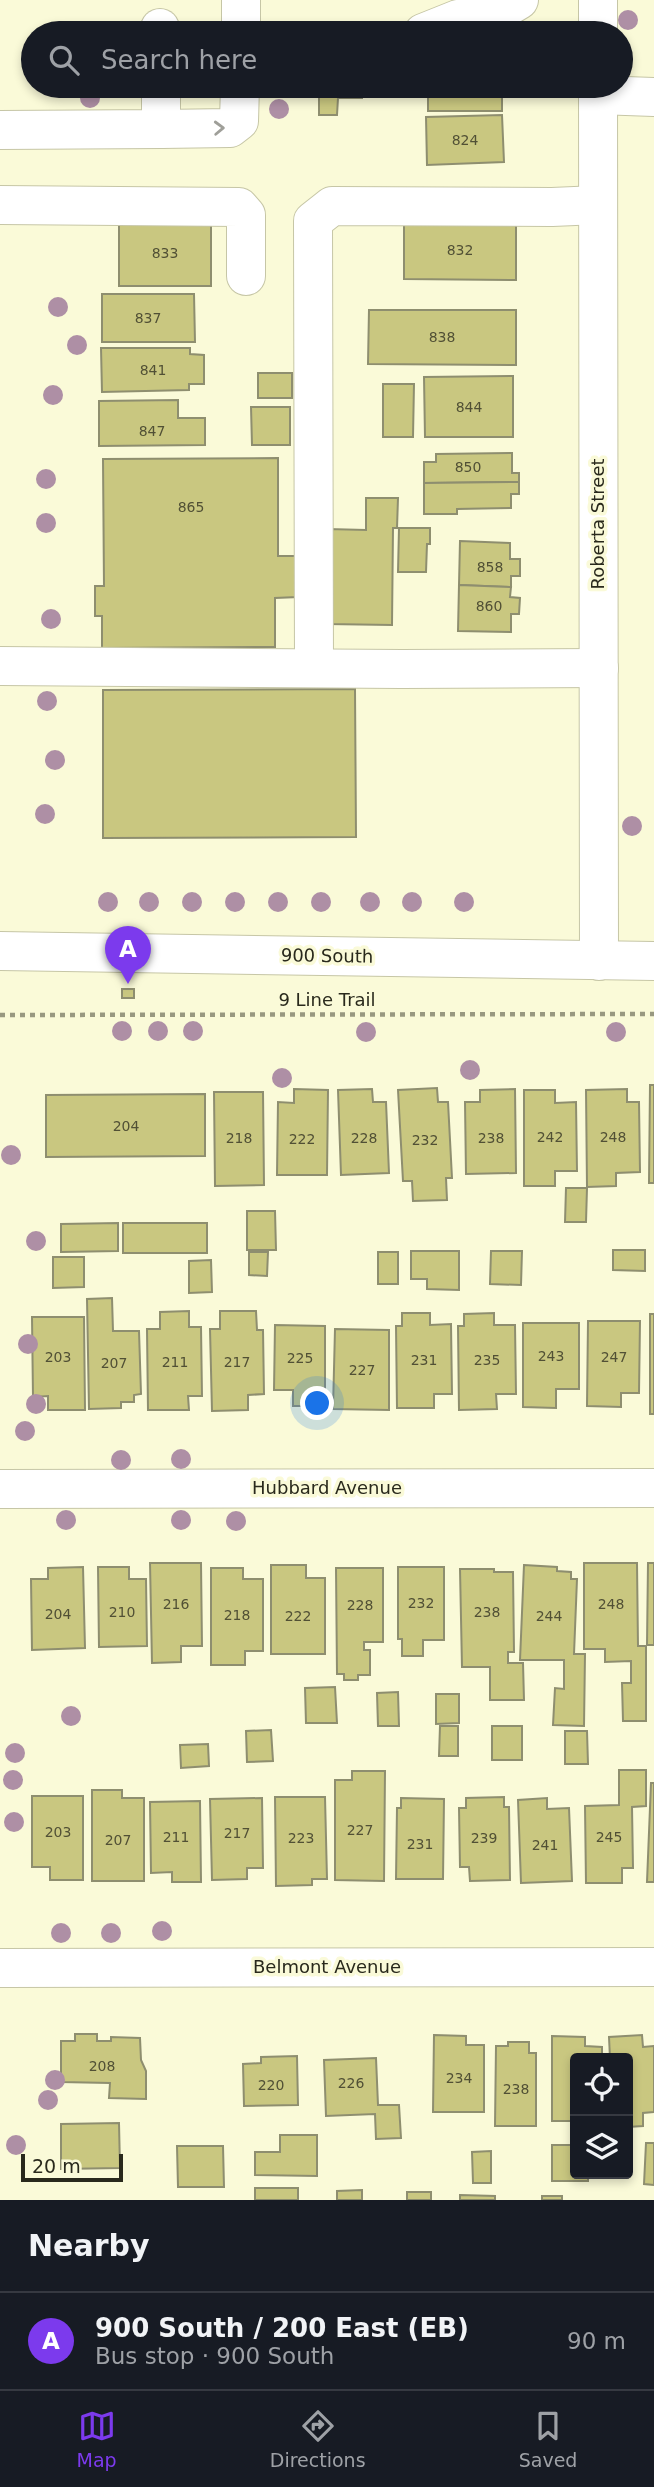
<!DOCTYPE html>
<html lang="en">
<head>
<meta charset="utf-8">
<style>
	:root { --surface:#171b24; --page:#20242c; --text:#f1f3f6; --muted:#9ea1a6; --line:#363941; --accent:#7c3aed }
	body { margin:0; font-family:"DejaVu Sans",sans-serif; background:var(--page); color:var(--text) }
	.controls { position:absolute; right:21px; bottom:21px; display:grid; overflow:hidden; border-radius:7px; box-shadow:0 4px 10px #0003 }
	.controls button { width:63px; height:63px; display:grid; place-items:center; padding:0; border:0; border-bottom:2px solid var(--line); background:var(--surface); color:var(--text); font:35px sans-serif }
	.scale { position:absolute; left:21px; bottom:18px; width:102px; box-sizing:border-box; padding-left:7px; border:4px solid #29291c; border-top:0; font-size:19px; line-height:24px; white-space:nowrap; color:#29291c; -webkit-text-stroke:5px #fafad8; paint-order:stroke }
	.you { position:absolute; left:318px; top:1404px; width:24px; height:24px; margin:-18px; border:5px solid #fff; border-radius:50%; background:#1a73e8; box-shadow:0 0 0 10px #1a73e833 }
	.badge { display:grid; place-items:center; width:46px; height:46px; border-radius:50%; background:var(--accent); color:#fff; font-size:23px; font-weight:700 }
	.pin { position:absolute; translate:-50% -58px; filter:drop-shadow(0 2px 4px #0008) }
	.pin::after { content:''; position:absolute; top:37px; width:24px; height:21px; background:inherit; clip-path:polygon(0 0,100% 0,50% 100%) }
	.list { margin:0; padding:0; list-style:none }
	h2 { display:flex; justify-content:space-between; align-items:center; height:91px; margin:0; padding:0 28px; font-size:30px }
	h2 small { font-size:23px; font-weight:400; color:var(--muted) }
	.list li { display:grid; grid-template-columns:46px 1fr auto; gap:21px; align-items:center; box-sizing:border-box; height:98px; padding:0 28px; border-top:2px solid var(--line) }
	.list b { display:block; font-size:26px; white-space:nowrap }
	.list p { margin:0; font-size:23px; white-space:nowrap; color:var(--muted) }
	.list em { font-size:23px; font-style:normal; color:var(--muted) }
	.icon { flex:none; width:38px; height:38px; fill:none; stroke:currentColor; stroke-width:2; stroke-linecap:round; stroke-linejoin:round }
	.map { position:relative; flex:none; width:654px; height:2200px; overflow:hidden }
	.search { position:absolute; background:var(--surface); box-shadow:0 4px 10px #0003; left:21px; right:21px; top:21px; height:77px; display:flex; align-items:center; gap:18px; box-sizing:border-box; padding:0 24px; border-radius:38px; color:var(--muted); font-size:26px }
	.sheet { height:189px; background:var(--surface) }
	nav { display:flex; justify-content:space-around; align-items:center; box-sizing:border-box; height:98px; border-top:2px solid var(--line); background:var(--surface); font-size:19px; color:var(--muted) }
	nav a { display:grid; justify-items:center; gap:4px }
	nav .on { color:var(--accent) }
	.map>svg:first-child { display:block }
	.building { fill:#c9c780; stroke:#8e8e6f; stroke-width:2 }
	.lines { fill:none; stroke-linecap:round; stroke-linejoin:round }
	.minor-casing { stroke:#c6c6a6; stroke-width:40 }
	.path { stroke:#989880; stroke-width:4.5; stroke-dasharray:5 5; stroke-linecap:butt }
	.minor { stroke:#fff; stroke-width:38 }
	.tree { fill:#ae8fa5 }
	.oneway { stroke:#9f9f99 }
	.labels { text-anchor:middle; stroke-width:7; stroke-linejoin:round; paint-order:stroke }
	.number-label { font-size:14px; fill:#515035 }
	.street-label { font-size:18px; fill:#29291c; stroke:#fafad8 }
</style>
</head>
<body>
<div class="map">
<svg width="654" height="2200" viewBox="0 0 654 2200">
	<rect width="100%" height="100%" fill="#fafad8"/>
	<g class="building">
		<polygon points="319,86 362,86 362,98 338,98 337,115 319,115"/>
		<rect x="428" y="86" width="74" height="25"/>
		<polygon points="502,115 504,162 427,165 426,117"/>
		<rect x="119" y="219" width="92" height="67"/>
		<polygon points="516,220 516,280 404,279 404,221"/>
		<polygon points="102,294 194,294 195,342 102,342"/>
		<polygon points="369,310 516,310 516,365 368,364"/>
		<polygon points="101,348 190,348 190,354 204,355 204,384 189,384 189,390 102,392"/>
		<rect x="258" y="373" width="34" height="25"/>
		<polygon points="513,376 513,437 425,437 424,377"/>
		<polygon points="383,384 414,384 413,437 383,437"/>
		<polygon points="178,400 178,418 205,418 205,445 99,446 99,401"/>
		<polygon points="251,407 290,407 290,445 252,445"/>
		<polygon points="512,453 512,473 519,473 519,482 424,483 424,462 436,462 436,454"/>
		<polygon points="278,458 278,556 298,556 298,597 275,598 275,647 102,648 102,616 95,616 95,586 104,586 103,459"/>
		<polygon points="519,482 519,494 511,494 511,508 457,509 457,514 424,514 424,483"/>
		<polygon points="366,498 398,498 397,528 393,528 392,625 327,624 328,529 366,530"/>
		<polygon points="399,528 430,528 430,544 427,544 426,572 398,572"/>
		<polygon points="460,541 510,543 510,559 520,559 520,576 511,576 511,587 459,585"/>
		<polygon points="459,585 511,587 510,597 520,598 519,614 511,614 511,632 458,631"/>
		<polygon points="355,689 356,837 103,838 103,690"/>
		<rect x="122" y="989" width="12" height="9"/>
		<polygon points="650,1085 654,1085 654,1183 649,1183"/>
		<polygon points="437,1088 438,1102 448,1102 452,1178 446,1178 447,1200 413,1201 412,1181 403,1181 398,1090"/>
		<polygon points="294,1089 328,1090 327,1175 277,1175 278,1102 294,1103"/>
		<polygon points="372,1089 373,1102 386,1102 389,1173 341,1175 338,1090"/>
		<polygon points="515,1089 516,1173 466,1174 465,1102 480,1102 480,1090"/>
		<polygon points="627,1089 627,1102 639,1102 640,1172 616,1173 616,1186 587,1187 586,1090"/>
		<polygon points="524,1090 555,1090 555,1103 576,1102 577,1171 555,1171 555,1186 524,1186"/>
		<polygon points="214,1092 263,1092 264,1185 215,1186"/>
		<polygon points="205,1094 205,1156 46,1157 46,1095"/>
		<polygon points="566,1188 587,1188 586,1222 565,1222"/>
		<polygon points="247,1211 275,1211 276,1250 247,1250"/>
		<polygon points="118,1223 118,1251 61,1252 61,1224"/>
		<rect x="123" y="1223" width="84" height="30"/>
		<polygon points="613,1250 645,1250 645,1271 613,1270"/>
		<polygon points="411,1251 459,1251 459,1290 427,1289 427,1279 411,1279"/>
		<polygon points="491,1251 522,1251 521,1285 490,1284"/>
		<polygon points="249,1252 268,1252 267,1276 249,1275"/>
		<rect x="378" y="1252" width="20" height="32"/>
		<polygon points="53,1257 84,1257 84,1287 53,1288"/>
		<polygon points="211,1260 212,1292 189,1293 189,1261"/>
		<polygon points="112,1298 113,1331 139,1331 141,1394 134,1395 134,1402 121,1402 121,1408 89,1409 87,1299"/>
		<polygon points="189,1311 189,1327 201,1327 202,1396 188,1396 189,1410 148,1410 147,1329 160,1329 160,1312"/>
		<polygon points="220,1311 256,1311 257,1330 263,1330 264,1394 248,1395 248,1410 212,1411 210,1329 220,1329"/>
		<polygon points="402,1313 430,1313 430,1325 451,1324 452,1394 434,1394 434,1408 397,1408 396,1326 402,1326"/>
		<polygon points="494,1313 494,1325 515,1325 516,1394 496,1394 497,1409 459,1410 458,1326 464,1326 464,1314"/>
		<rect x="650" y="1314" width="4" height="100"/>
		<polygon points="32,1317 84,1317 85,1410 48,1410 48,1396 33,1397"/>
		<polygon points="588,1321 640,1321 639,1393 621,1393 621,1407 587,1406"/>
		<polygon points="523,1323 579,1323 579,1389 556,1389 556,1408 523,1407"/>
		<polygon points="275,1325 325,1326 325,1406 293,1406 293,1390 274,1390"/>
		<polygon points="335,1329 389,1330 389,1410 333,1409"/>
		<polygon points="150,1563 201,1563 202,1646 181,1646 181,1662 152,1663"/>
		<polygon points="584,1563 637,1563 638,1646 646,1646 646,1721 623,1721 622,1683 631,1683 631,1661 605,1662 605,1649 584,1649"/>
		<polygon points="648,1563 654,1563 654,1645 647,1645"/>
		<polygon points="271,1565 306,1565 306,1578 325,1578 325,1654 271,1654"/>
		<polygon points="524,1565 557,1567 557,1571 571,1572 571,1579 577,1579 574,1654 585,1654 584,1726 553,1725 555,1688 564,1689 564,1660 520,1660"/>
		<polygon points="83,1567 85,1648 32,1650 31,1579 48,1579 48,1568"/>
		<polygon points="98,1567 129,1567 129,1579 146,1579 147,1646 99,1647"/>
		<polygon points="398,1567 444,1567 444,1640 423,1640 423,1656 402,1656 402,1639 398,1639"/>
		<polygon points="211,1568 243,1568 243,1579 263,1579 263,1651 245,1651 245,1665 211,1665"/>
		<polygon points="336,1568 383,1568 383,1642 364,1642 364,1650 370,1650 370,1675 358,1675 358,1680 344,1680 344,1674 337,1674"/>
		<polygon points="460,1569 494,1569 494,1572 513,1572 514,1652 508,1652 508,1663 523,1663 524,1700 490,1700 490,1667 462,1667"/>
		<polygon points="335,1687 337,1723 306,1723 305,1688"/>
		<polygon points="398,1692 399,1726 378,1726 377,1693"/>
		<polygon points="436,1694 459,1694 459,1723 436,1724"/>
		<polygon points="440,1726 458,1726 458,1756 439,1756"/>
		<rect x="492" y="1726" width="30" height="34"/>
		<polygon points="271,1730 273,1761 247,1762 246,1731"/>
		<polygon points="565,1731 587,1731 588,1764 565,1764"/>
		<polygon points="208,1744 209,1766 181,1768 180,1745"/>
		<polygon points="619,1770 646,1770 646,1806 632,1807 633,1868 622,1868 622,1883 586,1883 585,1806 619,1805"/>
		<polygon points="352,1771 385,1771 384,1881 335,1880 335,1780 352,1780"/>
		<polygon points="651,1783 654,1783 654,1882 647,1882"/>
		<polygon points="92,1790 122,1790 122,1798 144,1798 144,1881 92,1881"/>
		<polygon points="32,1796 83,1796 83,1880 50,1880 50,1867 32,1867"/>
		<polygon points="275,1797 325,1797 327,1879 312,1879 312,1885 276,1886"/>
		<polygon points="504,1797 504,1807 509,1807 510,1880 470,1881 469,1867 460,1867 459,1808 466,1808 466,1798"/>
		<polygon points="262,1798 263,1868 247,1868 247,1879 212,1880 210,1799"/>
		<polygon points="401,1798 444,1799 443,1879 396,1879 397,1808 401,1808"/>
		<polygon points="547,1798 547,1809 569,1808 572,1881 521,1883 518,1800"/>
		<polygon points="200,1801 201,1882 172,1882 172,1872 151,1873 150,1802"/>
		<polygon points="75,2034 97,2034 97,2041 111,2041 111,2037 140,2038 141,2060 146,2071 146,2099 109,2098 110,2083 61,2082 61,2041 75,2041"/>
		<polygon points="434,2035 466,2036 466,2045 484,2045 484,2112 433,2112"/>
		<polygon points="642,2035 643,2047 654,2046 654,2112 643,2113 643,2126 628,2127 628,2058 610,2058 609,2037"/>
		<polygon points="552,2036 585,2037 585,2046 602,2047 602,2058 575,2058 575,2121 552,2121"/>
		<polygon points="508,2042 529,2042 529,2053 536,2053 536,2126 495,2126 496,2046 508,2046"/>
		<polygon points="297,2056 298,2105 244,2106 243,2064 261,2063 261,2057"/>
		<polygon points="376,2058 378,2105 399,2105 401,2138 376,2139 375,2114 326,2116 324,2060"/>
		<polygon points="119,2123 120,2168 61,2169 61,2124"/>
		<polygon points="280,2135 317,2135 317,2176 255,2175 255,2152 280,2152"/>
		<polygon points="646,2143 654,2143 654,2185 644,2184"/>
		<polygon points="552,2145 575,2145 575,2174 588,2174 588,2181 552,2181"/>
		<polygon points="177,2146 223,2146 224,2187 178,2187"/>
		<polygon points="491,2151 491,2183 473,2183 472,2152"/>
		<rect x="255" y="2188" width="43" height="12"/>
		<polygon points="362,2190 362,2200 337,2200 337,2191"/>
		<rect x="407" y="2192" width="24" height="8"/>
		<polygon points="460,2195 495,2196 495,2200 460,2200"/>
		<rect x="542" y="2196" width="20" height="4"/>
	</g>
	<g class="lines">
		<g class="minor-casing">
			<g id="minor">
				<polyline points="598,0 598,33"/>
				<polyline points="160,28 160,33"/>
				<polyline points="241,33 241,0"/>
				<polyline points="423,33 458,19 499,12 519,0"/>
				<polyline points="598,86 599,961"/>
				<polyline points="598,95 654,97"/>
				<polyline points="161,129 230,128 239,121 240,86"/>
				<polyline points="0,130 161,129 161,86"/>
				<polyline points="0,205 239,207 246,215 246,276"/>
				<polyline points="0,666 402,669 599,668"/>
				<polyline points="314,667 313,221 332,206 552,207 598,205"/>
				<polyline points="0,951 654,961"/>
				<polyline points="0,1489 654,1488"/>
				<polyline points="0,1968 654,1967"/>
			</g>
		</g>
		<polyline class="path" points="0,1015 654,1014"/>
		<use href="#minor" class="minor"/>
	</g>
	<g class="tree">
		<circle cx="628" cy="20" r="10"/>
		<circle cx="90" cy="98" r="10"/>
		<circle cx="279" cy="109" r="10"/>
		<circle cx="58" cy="307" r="10"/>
		<circle cx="77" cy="345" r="10"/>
		<circle cx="53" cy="395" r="10"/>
		<circle cx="46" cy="479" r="10"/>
		<circle cx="46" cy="523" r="10"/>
		<circle cx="51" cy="619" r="10"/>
		<circle cx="47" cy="701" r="10"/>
		<circle cx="55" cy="760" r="10"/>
		<circle cx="45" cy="814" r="10"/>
		<circle cx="632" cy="826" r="10"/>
		<circle cx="108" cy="902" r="10"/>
		<circle cx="149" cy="902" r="10"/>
		<circle cx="192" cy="902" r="10"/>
		<circle cx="235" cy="902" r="10"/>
		<circle cx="278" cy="902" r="10"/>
		<circle cx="321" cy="902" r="10"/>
		<circle cx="370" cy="902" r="10"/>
		<circle cx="412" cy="902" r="10"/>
		<circle cx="464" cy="902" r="10"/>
		<circle cx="122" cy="1031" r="10"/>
		<circle cx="158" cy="1031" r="10"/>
		<circle cx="193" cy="1031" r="10"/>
		<circle cx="366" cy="1032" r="10"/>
		<circle cx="616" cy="1032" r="10"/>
		<circle cx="470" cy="1070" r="10"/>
		<circle cx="282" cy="1078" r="10"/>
		<circle cx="11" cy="1155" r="10"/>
		<circle cx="36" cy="1241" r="10"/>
		<circle cx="28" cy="1344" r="10"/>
		<circle cx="36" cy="1404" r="10"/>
		<circle cx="25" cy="1431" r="10"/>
		<circle cx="181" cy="1459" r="10"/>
		<circle cx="121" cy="1460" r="10"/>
		<circle cx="66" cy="1520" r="10"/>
		<circle cx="181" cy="1520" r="10"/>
		<circle cx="236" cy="1521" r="10"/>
		<circle cx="71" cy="1716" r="10"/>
		<circle cx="15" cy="1753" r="10"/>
		<circle cx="13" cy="1780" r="10"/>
		<circle cx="14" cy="1822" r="10"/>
		<circle cx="162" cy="1931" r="10"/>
		<circle cx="61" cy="1933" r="10"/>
		<circle cx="111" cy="1933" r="10"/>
		<circle cx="55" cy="2080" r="10"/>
		<circle cx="48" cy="2100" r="10"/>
		<circle cx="16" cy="2145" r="10"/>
	</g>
	<defs><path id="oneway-chevron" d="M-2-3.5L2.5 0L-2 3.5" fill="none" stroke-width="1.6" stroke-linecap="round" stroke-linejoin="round" transform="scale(1.75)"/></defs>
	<use class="oneway" href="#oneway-chevron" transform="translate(219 128) rotate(-2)"/>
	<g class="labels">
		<g class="number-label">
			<text x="465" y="145">824</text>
			<text x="460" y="255">832</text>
			<text x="165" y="258">833</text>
			<text x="148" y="323">837</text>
			<text x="442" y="342">838</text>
			<text x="153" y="375">841</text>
			<text x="469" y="412">844</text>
			<text x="152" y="436">847</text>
			<text x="468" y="472">850</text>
			<text x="191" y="512">865</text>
			<text x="490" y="572">858</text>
			<text x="489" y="611">860</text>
			<text x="126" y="1131">204</text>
			<text x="550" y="1142">242</text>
			<text x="613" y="1142">248</text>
			<text x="239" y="1143">218</text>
			<text x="364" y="1143">228</text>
			<text x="491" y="1143">238</text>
			<text x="302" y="1144">222</text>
			<text x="425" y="1145">232</text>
			<text x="551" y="1361">243</text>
			<text x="58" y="1362">203</text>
			<text x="614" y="1362">247</text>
			<text x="300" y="1363">225</text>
			<text x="424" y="1365">231</text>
			<text x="487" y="1365">235</text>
			<text x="175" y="1367">211</text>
			<text x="237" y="1367">217</text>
			<text x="114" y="1368">207</text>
			<text x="362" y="1375">227</text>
			<text x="421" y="1608">232</text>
			<text x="176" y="1609">216</text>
			<text x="611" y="1609">248</text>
			<text x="360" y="1610">228</text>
			<text x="122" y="1617">210</text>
			<text x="487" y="1617">238</text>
			<text x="58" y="1619">204</text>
			<text x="237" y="1620">218</text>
			<text x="298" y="1621">222</text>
			<text x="549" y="1621">244</text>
			<text x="360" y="1835">227</text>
			<text x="58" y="1837">203</text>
			<text x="237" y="1838">217</text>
			<text x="176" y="1842">211</text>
			<text x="609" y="1842">245</text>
			<text x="301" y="1843">223</text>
			<text x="484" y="1843">239</text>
			<text x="118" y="1845">207</text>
			<text x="420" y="1849">231</text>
			<text x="545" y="1850">241</text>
			<text x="102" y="2071">208</text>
			<text x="459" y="2083">234</text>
			<text x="351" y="2088">226</text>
			<text x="271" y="2090">220</text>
			<text x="516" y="2094">238</text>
		</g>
		<g class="street-label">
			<text transform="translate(598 524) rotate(-90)" y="6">Roberta Street</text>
			<text transform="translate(327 956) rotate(1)" y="6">900 South</text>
			<text x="327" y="1006">9 Line Trail</text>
			<text x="327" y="1494">Hubbard Avenue</text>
			<text x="327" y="1973">Belmont Avenue</text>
		</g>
	</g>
</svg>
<div class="controls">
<button><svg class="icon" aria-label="locate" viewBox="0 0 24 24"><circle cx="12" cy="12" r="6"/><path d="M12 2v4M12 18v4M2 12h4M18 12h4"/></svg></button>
<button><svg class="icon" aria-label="layers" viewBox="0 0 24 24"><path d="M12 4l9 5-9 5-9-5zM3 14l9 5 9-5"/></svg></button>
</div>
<div class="scale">20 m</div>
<div class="you"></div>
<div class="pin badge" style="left:128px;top:984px">A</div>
<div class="search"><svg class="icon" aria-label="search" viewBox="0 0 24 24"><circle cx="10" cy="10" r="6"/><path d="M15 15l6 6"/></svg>Search here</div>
</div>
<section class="sheet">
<h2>Nearby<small></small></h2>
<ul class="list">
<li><span class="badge">A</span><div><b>900 South / 200 East (EB)</b><p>Bus stop · 900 South</p></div><em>90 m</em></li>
</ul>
</section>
<nav>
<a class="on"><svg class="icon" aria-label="map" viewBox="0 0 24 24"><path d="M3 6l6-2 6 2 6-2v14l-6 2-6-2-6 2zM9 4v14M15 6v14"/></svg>Map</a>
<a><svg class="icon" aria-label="directions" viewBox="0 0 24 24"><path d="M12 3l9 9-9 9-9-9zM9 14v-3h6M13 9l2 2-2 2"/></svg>Directions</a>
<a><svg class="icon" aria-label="saved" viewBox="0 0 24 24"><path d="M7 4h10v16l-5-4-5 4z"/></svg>Saved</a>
</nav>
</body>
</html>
